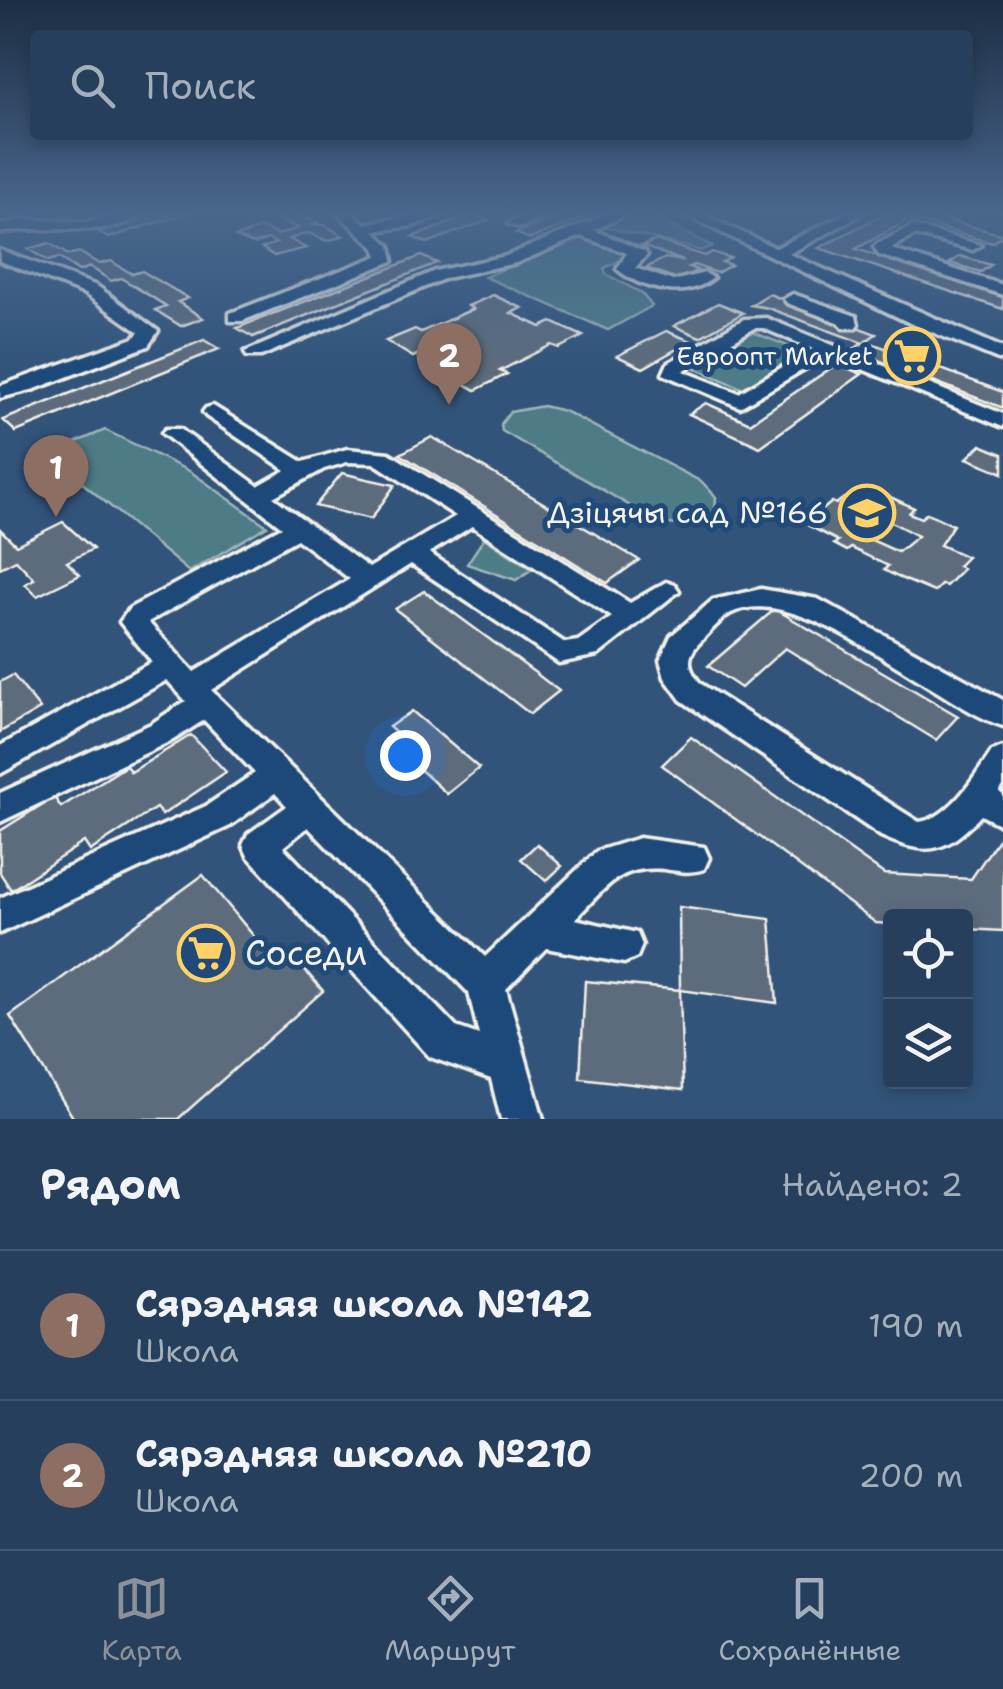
<!DOCTYPE html>
<html lang="ru">
<head>
<meta charset="utf-8">
<style>
	:root { --surface:#263f5c; --page:#2e4662; --text:#f1f3f6; --muted:#a4afbb; --line:#425872; --accent:#8c9099 }
	body { margin:0; font-family:"Shantell Sans",sans-serif; background:var(--page); color:var(--text) }
	.controls { position:absolute; right:30px; bottom:30px; display:grid; overflow:hidden; border-radius:10px; box-shadow:0 5px 15px #0003 }
	.controls button { width:90px; height:90px; display:grid; place-items:center; padding:0; border:0; border-bottom:2px solid var(--line); background:var(--surface); color:var(--text); font:50px sans-serif }
	.you { position:absolute; left:405px; top:755px; width:35px; height:35px; margin:-25px; border:8px solid #fff; border-radius:50%; background:#1a73e8; box-shadow:0 0 0 15px #1a73e833 }
	.badge { display:grid; place-items:center; width:65px; height:65px; border-radius:50%; background:var(--accent); color:#fff; font-size:32px; font-weight:700 }
	.pin { position:absolute; translate:-50% -82px; filter:drop-shadow(0 2px 5px #0008) }
	.pin::after { content:''; position:absolute; top:52px; width:35px; height:30px; background:inherit; clip-path:polygon(0 0,100% 0,50% 100%) }
	.list { margin:0; padding:0; list-style:none }
	h2 { display:flex; justify-content:space-between; align-items:center; height:130px; margin:0; padding:0 40px; font-size:42px }
	h2 small { font-size:32px; font-weight:400; color:var(--muted) }
	.list li { display:grid; grid-template-columns:65px 1fr auto; gap:30px; align-items:center; box-sizing:border-box; height:150px; padding:0 40px; border-top:2px solid var(--line) }
	.list b { display:block; font-size:38px; white-space:nowrap }
	.list p { margin:0; font-size:32px; white-space:nowrap; color:var(--muted) }
	.list em { font-size:32px; font-style:normal; color:var(--muted) }
	.icon { flex:none; width:55px; height:55px; fill:none; stroke:currentColor; stroke-width:2; stroke-linecap:round; stroke-linejoin:round }
	.map { position:relative; flex:none; width:1003px; height:1119px; overflow:hidden }
	.search { position:absolute; background:var(--surface); box-shadow:0 5px 15px #0003; left:30px; right:30px; top:30px; height:110px; display:flex; align-items:center; gap:25px; box-sizing:border-box; padding:0 35px; border-radius:10px; color:var(--muted); font-size:38px }
	.sheet { height:430px; background:var(--surface) }
	nav { display:flex; justify-content:space-around; align-items:center; box-sizing:border-box; height:140px; border-top:2px solid var(--line); background:var(--surface); font-size:28px; color:var(--muted) }
	nav a { display:grid; justify-items:center; gap:5px }
	nav .on { color:var(--accent) }
	.map>svg:first-child { display:block }
	.green { fill:#4d7c87; stroke:#a0b6b8; stroke-width:2.5 }
	.building { fill:#5d6c7d; stroke:#f4f1e8; stroke-width:2.5; fill-rule:evenodd }
	.lines { fill:none; stroke-linecap:round; stroke-linejoin:round }
	.minor-casing { stroke:#f4f1e8; stroke-width:7 }
	.minor { fill:#1f4a7a; fill-rule:evenodd }
	.labels { text-anchor:middle; stroke-width:10; stroke-linejoin:round; paint-order:stroke }
	.far-poi-label { font-size:25px; fill:#f4f1e8; stroke:#1f4a7a; text-anchor:end }
	.poi-label { font-size:30px; fill:#f4f1e8; stroke:#1f4a7a; text-anchor:end }
	.near-poi-label { font-size:35px; fill:#f4f1e8; stroke:#1f4a7a; text-anchor:start }
</style>
</head>
<body>
<div class="map">
<svg width="1003" height="1119" viewBox="0 0 1003 1119">
	<rect width="100%" height="100%" fill="#32547b"/>
	<filter id="ink" filterUnits="userSpaceOnUse"><feTurbulence type="fractalNoise" baseFrequency=".01" numOctaves="2"/><feDisplacementMap in="SourceGraphic" scale="20" xChannelSelector="R" yChannelSelector="G"/><feConvolveMatrix kernelMatrix="1 2 1 2 8 2 1 2 1" color-interpolation-filters="sRGB"/></filter>
	<g filter="url(#ink)">
		<g class="green">
			<path d="M632,213h13l67,33 -11,5c-33,-11 -65,-14 -99,-26z"/>
			<polygon points="580,236 632,256 604,268 606,274 641,293 652,306 608,330 485,277"/>
			<polygon points="750,331 803,352 744,389 690,366"/>
			<path d="M543,406l21,5 138,71 14,15 -1,16c-17,15 -38,14 -59,8l-154,-90 -1,-7 9,-12z"/>
			<polygon points="105,430 191,472 267,526 189,572 48,454"/>
			<polygon points="484,538 532,569 516,580 467,564"/>
		</g>
		<g class="building">
			<polygon points="158,213 188,213 108,238 97,231"/>
			<polygon points="293,213 318,222 311,225 325,225 343,236 327,241 308,233 289,239 306,248 274,256 262,248 276,243 268,239 254,244 236,237 261,227 278,235 298,228 277,219"/>
			<polygon points="567,213 595,213 530,239 516,233"/>
			<polygon points="886,213 924,213 1003,235 992,243 910,219 856,249 1003,296 1003,309 819,248"/>
			<polygon points="474,214 489,220 427,243 412,237"/>
			<polygon points="656,240 704,256 712,252 730,258 722,262 731,265 717,273 694,265 689,267 697,270 679,280 646,268 665,258 684,261 642,246"/>
			<polygon points="49,243 68,255 79,252 99,264 111,261 132,274 142,271 188,298 178,302 203,318 181,326 155,310 166,306 121,278 111,281 90,267 79,271 59,258 48,261 28,249"/>
			<polygon points="421,256 437,263 253,337 237,328"/>
			<polygon points="960,256 991,265 981,272 950,263"/>
			<polygon points="769,294 876,334 866,341 1003,392 1003,408 852,350 863,343 768,308 751,305"/>
			<polygon points="493,295 522,308 511,313 541,327 552,322 583,336 559,348 551,345 500,371 507,374 476,390 445,373 476,358 445,342 413,357 386,341 415,329 421,332 473,309 468,306"/>
			<polygon points="718,303 743,313 700,337 674,326"/>
			<polygon points="666,331 691,341 643,368 617,356"/>
			<polygon points="204,340 219,349 16,432 3,420"/>
			<polygon points="837,364 862,374 760,447 689,414 706,403 750,423"/>
			<polygon points="432,437 639,560 607,583 400,454"/>
			<polygon points="981,445 1003,454 1003,473 967,458"/>
			<polygon points="342,473 367,479 395,485 371,519 315,506"/>
			<path d="M888,496l26,12 -5,5 12,5 6,-5 26,12 -13,20 27,12 -9,9 5,3 -17,17 -4,-2 -8,8 -36,-15 -14,-7 4,-4 -37,-18 -4,3 -13,-7 4,-3 -29,-15 5,-4 -4,-2 22,-18 4,2 8,-6 24,12zM889,521l29,15 -20,16 -29,-13z"/>
			<polygon points="63,522 93,549 67,562 80,575 37,596 25,584 34,579 16,560 0,568 0,529 16,545"/>
			<polygon points="424,591 534,672 559,691 530,714 395,609"/>
			<polygon points="775,609 958,716 936,740 785,648 741,688 708,666"/>
			<polygon points="13,675 40,709 0,732 0,682"/>
			<polygon points="412,711 479,768 447,794 391,743 400,737 389,727"/>
			<polygon points="191,735 226,772 162,815 156,808 90,851 84,842 11,890 0,873 0,831 54,797 61,807 126,766 131,772"/>
			<polygon points="691,737 884,874 971,879 1003,832 1003,931 966,929 966,916 890,916 890,924 876,923 662,765"/>
			<polygon points="537,844 562,866 546,881 521,859"/>
			<polygon points="203,875 282,970 296,960 323,991 178,1119 74,1119 10,1016"/>
			<polygon points="679,907 770,919 777,1003 680,990"/>
			<polygon points="585,981 680,990 683,1090 580,1078"/>
		</g>
		<g class="lines">
			<g class="minor-casing">
				<g id="minor">
					<path d="M123,213h23c-42,28 -99,9 -146,20v-8l24,-6 62,3z"/>
					<polygon points="337,213 352,213 365,224 426,213 447,213 412,226 374,231 390,246 393,261 242,321 230,321 230,313 378,256 375,248"/>
					<polygon points="530,213 549,213 520,227 508,224"/>
					<path d="M610,213h19l-35,17 51,22 2,3 -12,13 38,13 32,-8 8,5c-27,22 -71,12 -96,-9l10,-16 -46,-17 -65,27 -70,15 -185,78h-14l-2,-4 190,-81 71,-15z"/>
					<polygon points="681,213 699,213 776,248 847,213 864,213 789,254 1003,348 1003,361 910,323"/>
					<polygon points="913,226 981,245 973,250 915,235 891,249 1003,285 1003,295 879,255 874,247 877,244"/>
					<polygon points="0,250 97,286 158,331 148,346 35,389 0,398 0,386 134,338 139,332 85,294 0,261"/>
					<polygon points="793,294 856,316 858,324 855,328 843,328 840,323 787,303 784,299"/>
					<path d="M766,318l237,96v13l-175,-72 -88,52 -77,-33 5,-11 76,-44zM754,328h9l50,21 -74,44 -56,-22z"/>
					<path d="M213,406l90,56 44,-13 42,4 241,150 36,-21 9,3 4,6 -81,64 -39,8 -148,-99 -200,126 274,267 112,-106 42,-13 65,9 5,11 -5,11c-14,5 -25,2 -40,0 -47,-4 -59,20 -89,50l62,14 5,12 -5,12 -13,6 -78,-15 -40,41 37,130h-42l-10,-40 -61,-22 -182,-201 -5,-11 5,-11 39,-28 -12,-13 -45,33 -230,107v-35l206,-92 49,-33 -51,-53 -31,20 -173,82v-29l151,-69 35,-23 -19,-21 -167,94v-28l152,-84 -32,-40 10,-14 152,-81 -120,-94 4,-4h14l78,57 28,-16 -80,-54 -3,-4 3,-4zM347,462l27,1 82,53 -87,52 -96,-71 51,-28zM472,526l140,91 -34,24 -13,2 -136,-90zM297,539l53,40 -156,93 -46,-50zM308,827l161,166 10,42 -23,-8 -173,-180z"/>
					<path d="M761,589l57,10 185,101v26c-70,-23 -201,-147 -272,-113 -10,5 -20,18 -28,26 -17,16 -17,28 -2,45l218,138c31,-3 57,-47 73,-71l11,-4v39l-4,6 4,3v31l-22,-11c-35,38 -53,42 -100,21l-200,-136 -16,-22 -5,-18 11,-24 42,-36z"/>
				</g>
			</g>
			<use href="#minor" class="minor"/>
		</g>
	</g>
	<linearGradient id="sky" x2="0" y2="1"><stop stop-color="#1c2e44"/><stop offset="0.58" stop-color="#49678d"/><stop offset="1" stop-color="#49678d" stop-opacity="0"/></linearGradient>
	<rect width="1003" height="369" fill="url(#sky)"/>
	<defs>
		<g id="supermarket-ring" transform="scale(2.875)"><circle r="9.5" fill="#1f4a7a" stroke="#ffd166" stroke-width="1.5"/><path d="M-6-5.5h2.5l.6 2H6L4.5 2H-2.5L-4.4-4H-6ZM-1.5 3.2a1.3 1.3 0 1 0 .1 0ZM3 3.2a1.3 1.3 0 1 0 .1 0Z" fill="#ffd166"/></g>
		<g id="school-ring" transform="scale(2.875)"><circle r="9.5" fill="#1f4a7a" stroke="#ffd166" stroke-width="1.5"/><path d="M0-5L7-2L0 1L-7-2ZM-4 1L0 2.5L4 1V4Q0 6-4 4Z" fill="#ffd166"/></g>
	</defs>
	<g fill-rule="evenodd">
		<use href="#supermarket-ring" x="912" y="356"/>
		<use href="#school-ring" x="867" y="513"/>
		<use href="#supermarket-ring" x="206" y="953"/>
	</g>
	<g class="labels">
		<g class="far-poi-label">
			<text x="873" y="365">Евроопт Market</text>
		</g>
		<g class="poi-label">
			<text x="828" y="523">Дзіцячы сад №166</text>
		</g>
		<g class="near-poi-label">
			<text x="245" y="965">Соседи</text>
		</g>
	</g>
</svg>
<div class="controls">
<button><svg class="icon" aria-label="locate" viewBox="0 0 24 24"><circle cx="12" cy="12" r="6"/><path d="M12 2v4M12 18v4M2 12h4M18 12h4"/></svg></button>
<button><svg class="icon" aria-label="layers" viewBox="0 0 24 24"><path d="M12 4l9 5-9 5-9-5zM3 14l9 5 9-5"/></svg></button>
</div>
<div class="you"></div>
<div class="pin badge" style="left:56px;top:517px;background:#8d6e63">1</div>
<div class="pin badge" style="left:449px;top:405px;background:#8d6e63">2</div>
<div class="search"><svg class="icon" aria-label="search" viewBox="0 0 24 24"><circle cx="10" cy="10" r="6"/><path d="M15 15l6 6"/></svg>Поиск</div>
</div>
<section class="sheet">
<h2>Рядом<small>Найдено: 2</small></h2>
<ul class="list">
<li><span class="badge" style="background:#8d6e63">1</span><div><b>Сярэдняя школа №142</b><p>Школа</p></div><em>190 m</em></li>
<li><span class="badge" style="background:#8d6e63">2</span><div><b>Сярэдняя школа №210</b><p>Школа</p></div><em>200 m</em></li>
</ul>
</section>
<nav>
<a class="on"><svg class="icon" aria-label="map" viewBox="0 0 24 24"><path d="M3 6l6-2 6 2 6-2v14l-6 2-6-2-6 2zM9 4v14M15 6v14"/></svg>Карта</a>
<a><svg class="icon" aria-label="directions" viewBox="0 0 24 24"><path d="M12 3l9 9-9 9-9-9zM9 14v-3h6M13 9l2 2-2 2"/></svg>Маршрут</a>
<a><svg class="icon" aria-label="saved" viewBox="0 0 24 24"><path d="M7 4h10v16l-5-4-5 4z"/></svg>Сохранённые</a>
</nav>
</body>
</html>
